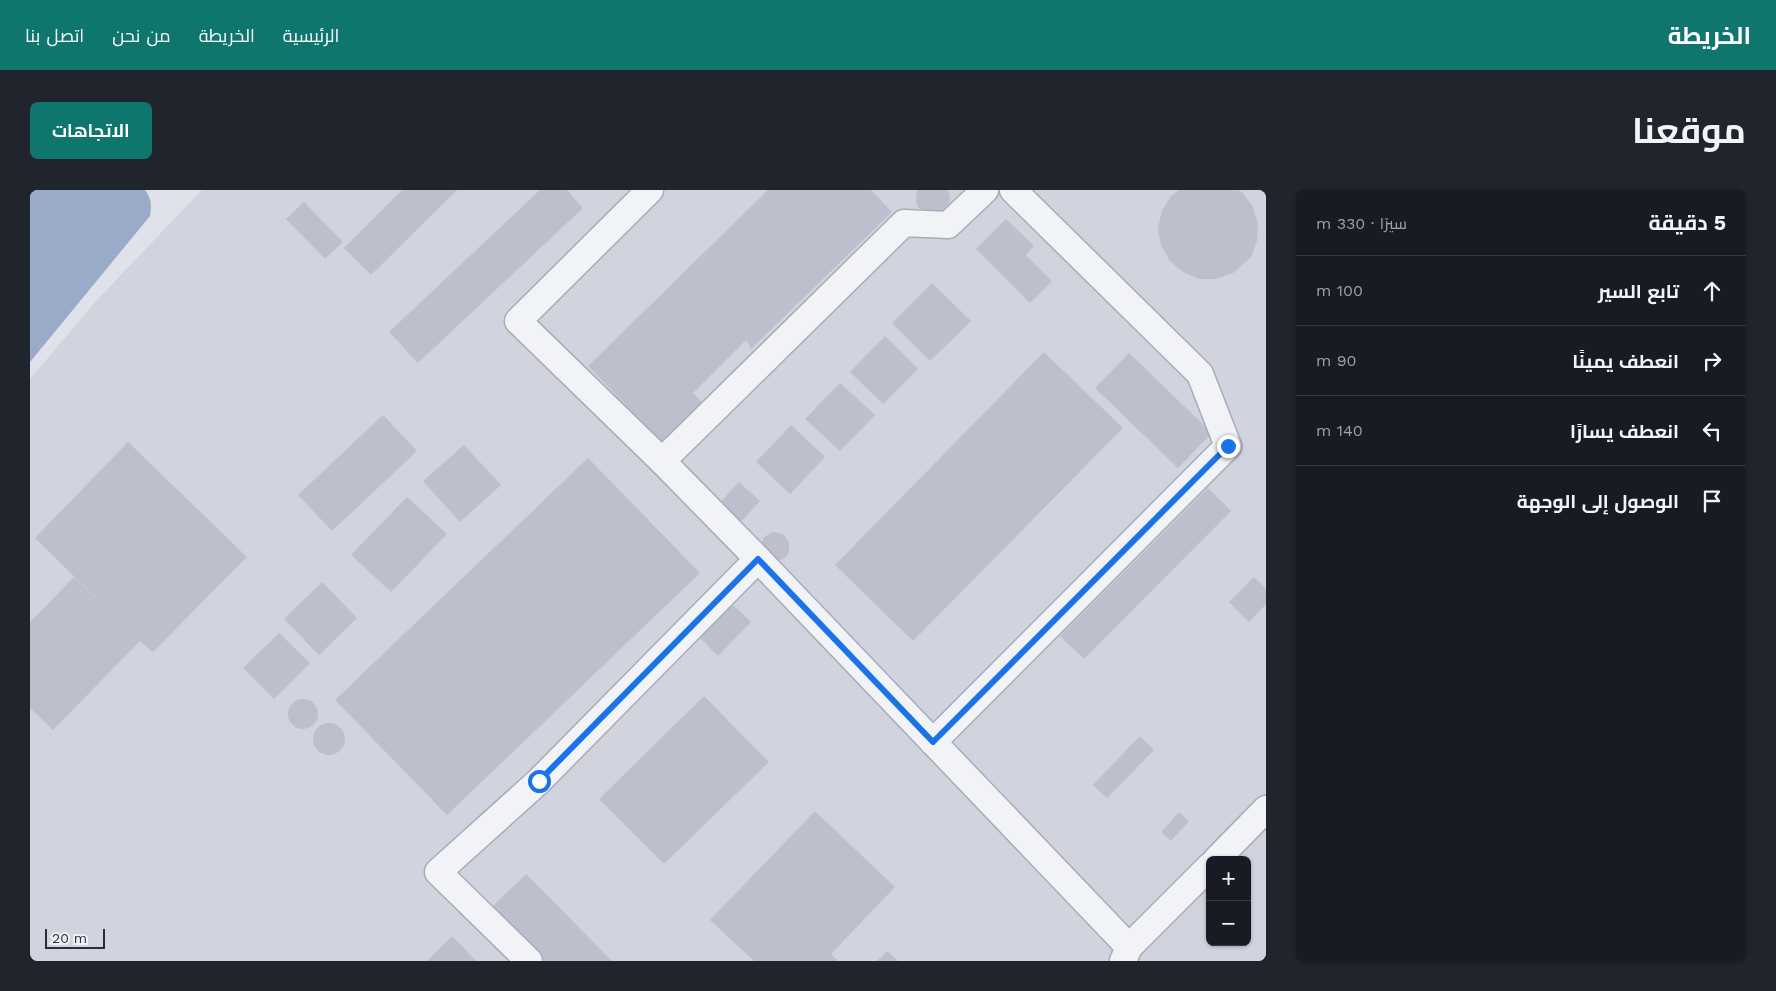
<!DOCTYPE html>
<html lang="ar">
<head>
<meta charset="utf-8">
<style>
	:root { --surface:#171b24; --page:#20242c; --text:#f1f3f6; --muted:#9ea1a6; --line:#363941; --accent:#0f766e }
	body { margin:0; font-family:"Work Sans",Cairo,sans-serif; background:var(--page); color:var(--text); direction:rtl }
	.controls { position:absolute; right:15px; bottom:15px; display:grid; overflow:hidden; border-radius:8px; box-shadow:0 1px 4px #0004 }
	.controls button { width:45px; height:45px; display:grid; place-items:center; padding:0; border:0; border-bottom:1px solid var(--line); background:var(--surface); color:var(--text); font:25px sans-serif }
	.scale { position:absolute; left:15px; bottom:12px; width:60px; box-sizing:border-box; padding-left:5px; border:2px solid #282d40; border-top:0; font-size:14px; line-height:18px; white-space:nowrap; color:#282d40; -webkit-text-stroke:4px #eff1f6; paint-order:stroke }
	.stop { position:absolute; width:15px; height:15px; margin:-11px; border:4px solid #1a73e8; border-radius:50%; background:#fff }
	.stop.end { background:#1a73e8; border-color:#fff; box-shadow:0 1px 5px #0008 }
	.list { margin:0; padding:0; list-style:none }
	h2 { display:flex; justify-content:space-between; align-items:center; height:65px; margin:0; padding:0 20px; font-size:21px }
	h2 small { font-size:16px; font-weight:400; color:var(--muted) }
	.list li { display:grid; grid-template-columns:32px 1fr auto; gap:15px; align-items:center; box-sizing:border-box; height:70px; padding:0 20px; border-top:1px solid var(--line) }
	.list b { display:block; font-size:19px; white-space:nowrap }
	.list em { font-size:16px; font-style:normal; color:var(--muted) }
	.icon { flex:none; width:28px; height:28px; fill:none; stroke:currentColor; stroke-width:2; stroke-linecap:round; stroke-linejoin:round }
	.map { position:relative; flex:none; width:1236px; height:771px; overflow:hidden; direction:ltr; border-radius:8px }
	header { display:flex; align-items:center; gap:30px; box-sizing:border-box; height:70px; padding:0 25px; background:var(--accent); color:#fff }
	header strong { font-size:24px }
	nav { display:flex; gap:28px; margin-inline-start:auto; font-size:18px }
	.intro { display:flex; align-items:center; justify-content:space-between; box-sizing:border-box; height:120px; padding:0 30px }
	h1 { margin:0; font-size:35px }
	.button { padding:12px 22px; border-radius:8px; background:var(--accent); color:#fff; font-size:18px; font-weight:700 }
	main { display:flex; gap:30px; padding:0 30px }
	aside { flex:1; background:var(--surface); border-radius:8px; box-shadow:0 1px 4px #0004 }
	.map>svg:first-child { display:block }
	.built { fill:#d1d4de; fill-rule:evenodd }
	.water { fill:#9aaac9 }
	.building { fill:#bdc0cc }
	.lines { fill:none; stroke-linecap:round; stroke-linejoin:round }
	.minor-casing { stroke:#a8acb6; stroke-width:29 }
	.minor { stroke:#f2f3f7; stroke-width:26 }
	.route { stroke:#1a73e8; stroke-width:6 }
</style>
</head>
<body>
<header>
<strong>الخريطة</strong>
<nav><a>الرئيسية</a><a>الخريطة</a><a>من نحن</a><a>اتصل بنا</a></nav>
</header>
<div class="intro"><h1>موقعنا</h1><a class="button">الاتجاهات</a></div>
<main>
<aside>
<h2>5 دقيقة<small>سيرًا · 330 m</small></h2>
<ul class="list">
<li><svg class="icon" aria-label="ahead" viewBox="0 0 24 24"><path d="M12 20V5M6 11l6-6 6 6"/></svg><div><b>تابع السير</b></div><em>100 m</em></li>
<li><svg class="icon" aria-label="right" viewBox="0 0 24 24"><path d="M7 20v-9h11M14 6l5 5-5 5"/></svg><div><b>انعطف يمينًا</b></div><em>90 m</em></li>
<li><svg class="icon" aria-label="left" viewBox="0 0 24 24"><path d="M17 20v-9H6M10 6l-5 5 5 5"/></svg><div><b>انعطف يسارًا</b></div><em>140 m</em></li>
<li><svg class="icon" aria-label="arrive" viewBox="0 0 24 24"><path d="M6 21V4h12l-3 4 3 4H6"/></svg><div><b>الوصول إلى الوجهة</b></div></li>
</ul>
</aside>
<div class="map">
<svg width="1236" height="771" viewBox="0 0 1236 771">
	<rect width="100%" height="100%" fill="#dfe2e9"/>
	<path class="built" d="M172,0h1064v771h-1236v-582l66,-78zM1180,670h37v82h-37z"/>
	<path class="water" d="M0,0h115c6,8 7,15 5,26l-120,146z"/>
	<g class="building">
		<polygon points="372,0 427,0 341,85 314,58"/>
		<polygon points="510,0 537,0 553,18 388,173 359,142"/>
		<polygon points="738,0 841,0 862,22 721,159 716,150 663,203 675,216 635,255 558,176"/>
		<polygon points="887,0 918,0 920,7 919,13 912,21 907,24 896,23 888,17 886,11"/>
		<polygon points="1149,0 1208,0 1213,3 1223,17 1228,34 1227,51 1221,67 1203,83 1186,89 1169,89 1153,82 1140,71 1131,55 1128,38 1132,21 1141,6"/>
		<polygon points="274,12 313,52 295,69 256,29"/>
		<polygon points="976,29 1004,56 996,65 1022,91 1000,113 946,59"/>
		<polygon points="902,93 941,131 900,171 862,133"/>
		<polygon points="855,146 888,179 853,214 820,182"/>
		<polygon points="1014,162 1093,238 883,451 805,375"/>
		<polygon points="1099,163 1182,243 1148,278 1065,198"/>
		<polygon points="810,193 845,225 810,261 775,229"/>
		<polygon points="353,225 387,261 302,341 268,305"/>
		<polygon points="761,235 795,267 760,304 726,272"/>
		<polygon points="98,252 217,367 123,462 110,451 23,540 0,518 0,432 44,387 96,437 5,348"/>
		<polygon points="434,255 471,295 430,332 393,291"/>
		<polygon points="558,268 670,383 417,625 305,510"/>
		<polygon points="709,292 730,311 705,338 684,319"/>
		<polygon points="1178,298 1201,321 1054,469 1030,446"/>
		<polygon points="377,307 417,344 361,402 321,365"/>
		<polygon points="743,342 753,344 759,352 759,362 756,367 749,371 744,372 730,356 734,347"/>
		<polygon points="1224,387 1236,399 1236,414 1219,432 1199,412"/>
		<polygon points="292,392 327,428 289,465 254,429"/>
		<polygon points="702,414 721,432 688,466 670,448"/>
		<polygon points="249,443 280,473 244,509 213,478"/>
		<polygon points="674,506 739,572 634,674 569,609"/>
		<circle cx="273" cy="524" r="15"/>
		<circle cx="299" cy="549" r="16"/>
		<polygon points="1110,546 1124,560 1077,608 1063,595"/>
		<polygon points="785,621 865,697 801,764 808,771 724,771 680,730"/>
		<polygon points="1149,622 1159,631 1141,651 1131,642"/>
		<polygon points="496,684 582,771 505,771 457,722"/>
		<polygon points="422,746 446,771 397,771"/>
		<polygon points="857,761 868,771 847,771"/>
	</g>
	<g class="lines">
		<g class="minor-casing">
			<g id="minor">
				<polyline points="632,271 874,33 918,35 955,0"/>
				<polyline points="728,369 1099,757"/>
				<polyline points="903,552 1198,256 1170,184 983,0"/>
				<polyline points="1186,670 1236,619"/>
				<polyline points="499,771 408,682 509,591 728,369 632,271 488,131 620,0"/>
				<polyline points="1093,771 1099,757 1180,676"/>
			</g>
		</g>
		<use href="#minor" class="minor"/>
	</g>
	<g class="lines">
		<polyline class="route" points="509,591 728,369 903,552 1198,256"/>
	</g>
</svg>
<div class="controls">
<button>+</button>
<button>−</button>
</div>
<div class="scale">20 m</div>
<div class="stop" style="left:509px;top:591px"></div>
<div class="stop end" style="left:1198px;top:256px"></div>
</div>
</main>
</body>
</html>
